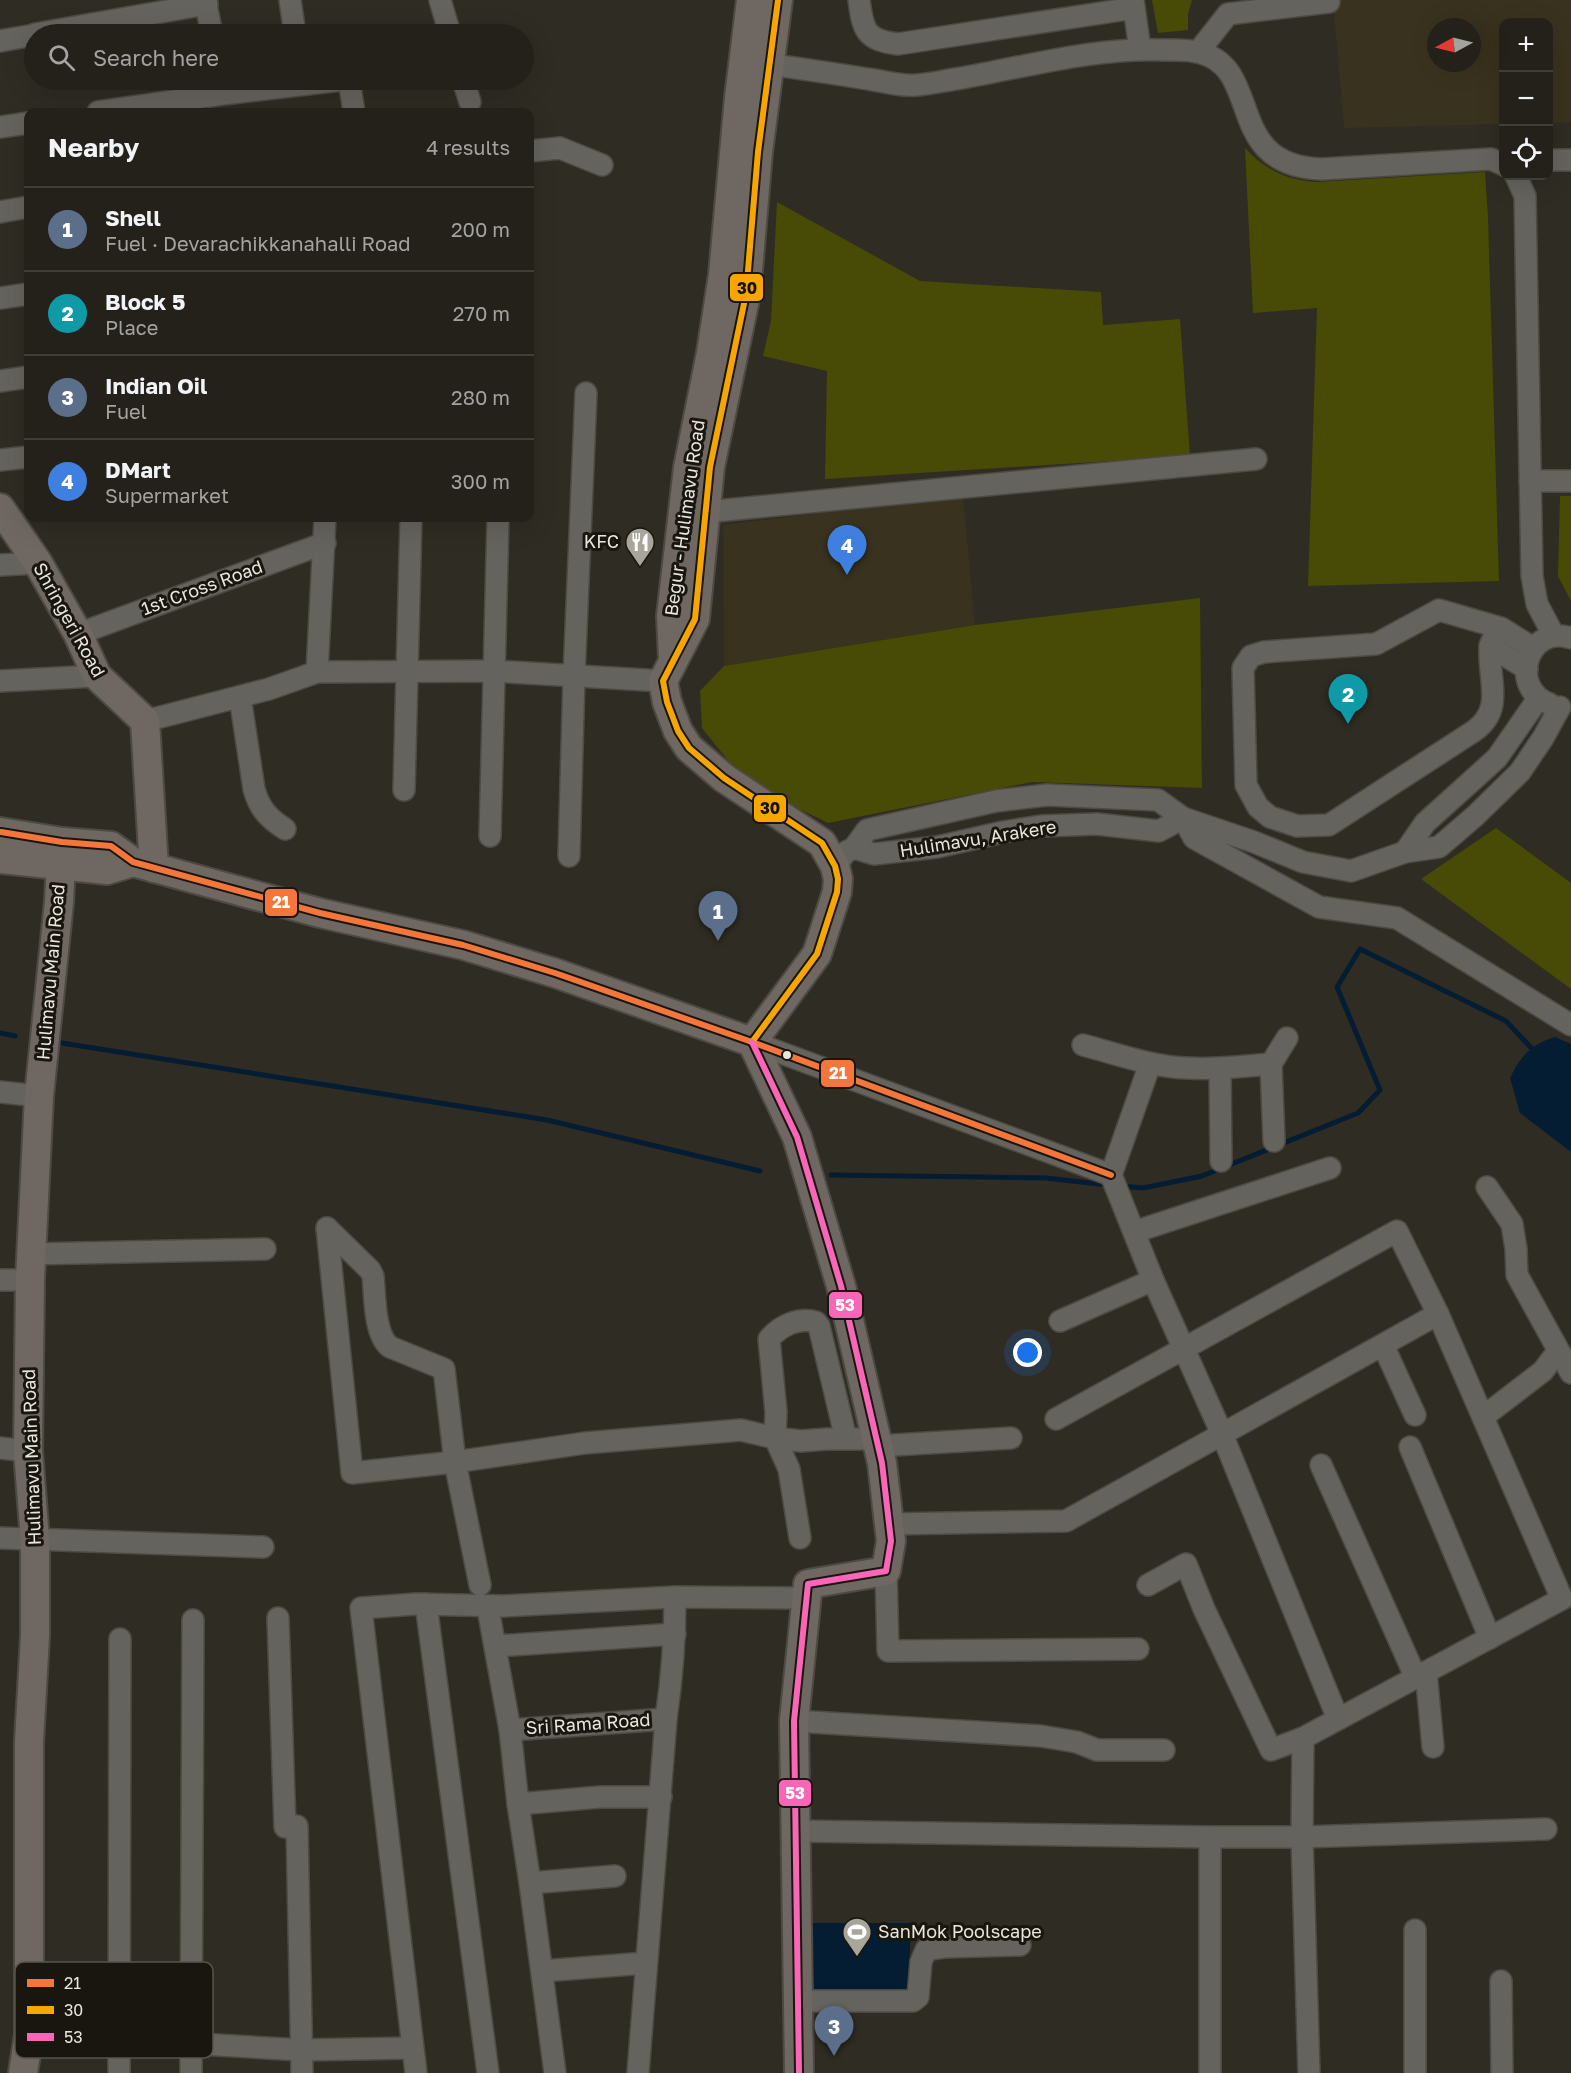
<!DOCTYPE html>
<html lang="en">
<head>
<meta charset="utf-8">
<style>
	:root { --surface:#23211a; --page:#2f2e27; --text:#f1f3f6; --muted:#a3a3a2; --line:#403e39; --accent:#a8a59b }
	body { margin:0; font-family:"Golos Text",sans-serif; background:var(--page); color:var(--text) }
	.controls { position:absolute; right:18px; top:18px; display:grid; overflow:hidden; border-radius:12px; box-shadow:0 6px 24px #0002 }
	.controls button { width:54px; height:54px; display:grid; place-items:center; padding:0; border:0; border-bottom:2px solid var(--line); background:var(--surface); color:var(--text); font:30px sans-serif }
	.compass { position:absolute; left:1427px; top:18px; width:54px; height:54px; border-radius:50%; background:var(--surface); box-shadow:0 6px 24px #0002; rotate:263deg }
	.you { position:absolute; left:1028px; top:1353px; width:21px; height:21px; margin:-15px; border:4px solid #fff; border-radius:50%; background:#1a73e8; box-shadow:0 0 0 9px #1a73e833 }
	.badge { display:grid; place-items:center; width:39px; height:39px; border-radius:50%; background:var(--accent); color:#fff; font-size:20px; font-weight:700 }
	.pin { position:absolute; translate:-50% -50px; filter:drop-shadow(0 2px 3px #0008) }
	.pin::after { content:''; position:absolute; top:32px; width:21px; height:18px; background:inherit; clip-path:polygon(0 0,100% 0,50% 100%) }
	.list { margin:0; padding:0; list-style:none }
	h2 { display:flex; justify-content:space-between; align-items:center; height:78px; margin:0; padding:0 24px; font-size:26px }
	h2 small { font-size:20px; font-weight:400; color:var(--muted) }
	.list li { display:grid; grid-template-columns:39px 1fr auto; gap:18px; align-items:center; box-sizing:border-box; height:84px; padding:0 24px; border-top:2px solid var(--line) }
	.list b { display:block; font-size:22px; white-space:nowrap }
	.list p { margin:0; font-size:20px; white-space:nowrap; color:var(--muted) }
	.list em { font-size:20px; font-style:normal; color:var(--muted) }
	.icon { flex:none; width:33px; height:33px; fill:none; stroke:currentColor; stroke-width:2; stroke-linecap:round; stroke-linejoin:round }
	.map { position:relative; flex:none; width:1571px; height:2073px; overflow:hidden }
	.search { position:absolute; background:var(--surface); box-shadow:0 6px 24px #0002; left:24px; top:24px; width:510px; height:66px; display:flex; align-items:center; gap:15px; box-sizing:border-box; padding:0 21px; border-radius:33px; color:var(--muted); font-size:22px }
	.panel { position:absolute; background:var(--surface); box-shadow:0 6px 24px #0002; left:24px; top:108px; width:510px; height:414px; border-radius:12px }
	.map>svg:first-child { display:block }
	.built { fill:#39321e; fill-rule:evenodd }
	.green { fill:#474b05 }
	.water { fill:#041d32 }
	.lines { fill:none; stroke-linecap:round; stroke-linejoin:round }
	.stream { stroke:#041d32; stroke-width:5 }
	.street-casing { stroke:#4c4a42; stroke-width:24 }
	.secondary-casing { stroke:#4c4a42; stroke-width:32 }
	.street { stroke:#65635d; stroke-width:21 }
	.secondary { stroke:#6f6862; stroke-width:28 }
	.bus-1-casing { stroke:#19160f; stroke-width:10 }
	.bus-2-casing { stroke:#19160f; stroke-width:10 }
	.bus-3-casing { stroke:#19160f; stroke-width:10 }
	.bus-1 { stroke:#f5763a; stroke-width:6 }
	.bus-2 { stroke:#f7a600; stroke-width:6 }
	.bus-3 { stroke:#fa66b7; stroke-width:6 }
	.bus-dot { fill:#e9e6dc; stroke:#19160f; stroke-width:2 }
	.labels { text-anchor:middle; stroke-width:6; stroke-linejoin:round; paint-order:stroke }
	.street-label { font-size:18px; fill:#e9e6dc; stroke:#19160f }
	.poi-label { font-size:18px; fill:#e9e6dc; stroke:#19160f; text-anchor:end }
	.key { fill:#19160f; stroke:#57544c; stroke-width:1.5 }
	.key-label { font-size:16px; fill:#e9e6dc }
	.line-badge { stroke:#19160f; stroke-width:2 }
	.badge-label { font-size:16px; text-anchor:middle; font-weight:bold; fill:#fff }
	.pale-badge-label { font-size:16px; text-anchor:middle; font-weight:bold; fill:#111 }
</style>
</head>
<body>
<div class="map">
<svg width="1571" height="2073" viewBox="0 0 1571 2073">
	<rect width="100%" height="100%" fill="#2f2c23"/>
	<g class="built">
		<path d="M1333,0h238v122l-22,1 -1,-101h-44l-1,102 -159,4zM1436,27h36v36h-36z"/>
		<polygon points="963,495 975,625 724,666 723,525"/>
	</g>
	<g class="green">
		<polygon points="1152,0 1192,0 1188,14 1188,30 1158,33"/>
		<path d="M1245,148c20,22 42,32 72,34l168,-10 3,45 11,364 -191,5 9,-278 -64,5z"/>
		<polygon points="777,202 920,281 1101,292 1103,325 1180,319 1190,456 825,479 827,371 763,356 771,321"/>
		<polygon points="1560,496 1571,496 1571,601 1558,576"/>
		<polygon points="1200,598 1202,788 1032,782 828,823 746,783 702,728 700,691 724,666 975,625"/>
		<polygon points="1496,828 1571,883 1571,989 1421,879"/>
	</g>
	<g class="water">
		<path d="M1555,1037l16,7v108l-51,-39 -10,-35c11,-22 21,-34 45,-41z"/>
		<polygon points="805,1923 911,1923 908,1992 806,1996"/>
	</g>
	<g class="lines">
		<g class="stream">
			<polyline points="0,1033 15,1036"/>
			<polyline points="62,1043 547,1120 760,1171"/>
			<polyline points="831,1175 1046,1178 1108,1185"/>
			<polyline points="1121,1186 1143,1188 1202,1176 1358,1113 1380,1090 1337,987 1360,949 1506,1021 1536,1053"/>
		</g>
		<g class="street-casing">
			<g id="street">
				<polyline points="205,0 212,34"/>
				<polyline points="290,0 295,34"/>
				<polyline points="440,0 450,34"/>
				<path d="M859,0c4,30 6,40 39,44l236,-36"/>
				<polyline points="1133,0 1140,49"/>
				<polyline points="35,34 207,4"/>
				<polyline points="0,41 34,35"/>
				<polyline points="1198,52 1228,14 1329,2 1328,0"/>
				<path d="M755,63c38,4 75,10 113,16 15,2 34,8 49,6 15,-1 30,-5 45,-7 67,-12 134,-31 202,-28 12,0 25,-1 37,3 63,17 22,113 121,116l169,-10 13,6"/>
				<polyline points="349,80 354,112"/>
				<polyline points="463,80 470,102"/>
				<polyline points="98,112 223,94 342,80"/>
				<polyline points="0,127 28,123"/>
				<polyline points="530,151 560,148 602,165"/>
				<polyline points="1548,160 1571,160"/>
				<polyline points="1516,176 1525,196 1532,576 1537,604 1554,636"/>
				<polyline points="0,212 28,207"/>
				<polyline points="0,298 28,294"/>
				<polyline points="0,381 28,377"/>
				<polyline points="0,460 28,457"/>
				<polyline points="1530,481 1571,481"/>
				<polyline points="692,511 705,512 1256,459"/>
				<polyline points="0,565 38,563"/>
				<path d="M1501,628l-62,-18 -63,34 -112,8 -13,4 -8,12 3,117 12,22 12,10 27,9 32,-1 145,-94c31,-22 14,-51 16,-83 0,-7 7,-14 11,-20l32,20"/>
				<polyline points="78,634 325,543"/>
				<polyline points="1490,646 1527,669"/>
				<polyline points="317,672 325,518"/>
				<polyline points="0,681 97,676"/>
				<path d="M240,697l14,92c5,19 14,29 31,40"/>
				<path d="M1550,704c-43,-16 -22,-81 21,-66"/>
				<polyline points="145,721 269,689 317,672 493,671 663,681"/>
				<polyline points="404,790 411,518"/>
				<polyline points="1183,818 1194,838 1319,907 1397,918 1571,1025"/>
				<polyline points="490,836 498,518"/>
				<polyline points="854,848 874,854 937,847 1003,832 1041,826 1097,824 1159,831 1183,818"/>
				<polyline points="1405,852 1425,823 1497,758 1538,699"/>
				<polyline points="569,856 574,676 586,393"/>
				<polyline points="835,866 846,852 854,848 867,830 996,801 1047,795 1158,800 1183,818 1254,842 1303,862 1351,871 1405,852 1439,847 1475,816 1520,772 1543,738 1560,707"/>
				<polyline points="752,1042 1111,1175"/>
				<path d="M1083,1045c34,9 69,22 104,23 29,2 56,-2 84,-4l16,-26"/>
				<polyline points="1150,1064 1111,1175 1153,1280 1222,1434 1338,1719"/>
				<polyline points="1271,1064 1274,1141"/>
				<polyline points="1220,1069 1221,1161"/>
				<polyline points="0,1092 39,1096"/>
				<polyline points="1487,1187 1512,1224 1516,1249 1517,1275 1571,1373"/>
				<polyline points="327,1228 352,1473 455,1462 585,1443 741,1430 775,1438 789,1469 800,1538"/>
				<path d="M327,1228l43,42 3,6c2,19 1,59 17,71l54,22 11,93 25,123"/>
				<polyline points="1134,1232 1330,1168"/>
				<polyline points="31,1254 265,1249"/>
				<polyline points="0,1280 30,1280"/>
				<polyline points="1060,1321 1153,1280"/>
				<polyline points="1383,1345 1415,1415"/>
				<polyline points="1483,1417 1543,1371 1558,1351"/>
				<polyline points="1056,1419 1397,1231 1438,1314 1562,1599 1303,1738 1302,1837 1309,2073"/>
				<path d="M846,1439l-27,-113 -3,-4c-17,-5 -35,3 -47,17l7,73 -1,26 26,3 26,-2h50"/>
				<polyline points="878,1446 1011,1438"/>
				<polyline points="1410,1447 1490,1638"/>
				<polyline points="0,1448 28,1451"/>
				<polyline points="1321,1465 1416,1678"/>
				<polyline points="889,1524 1066,1521 1438,1314"/>
				<polyline points="0,1538 263,1547"/>
				<polyline points="886,1571 888,1651 1138,1649"/>
				<polyline points="1148,1585 1186,1564 1204,1609 1271,1750 1303,1738"/>
				<polyline points="426,1604 488,2073"/>
				<polyline points="489,1614 510,1730 518,1804 530,1883 555,2073"/>
				<polyline points="278,1618 285,1827 297,1826 302,2073"/>
				<polyline points="496,1646 675,1634"/>
				<polyline points="1426,1672 1433,1747"/>
				<polyline points="794,1721 1041,1736 1077,1742 1097,1750 1164,1750"/>
				<polyline points="510,1730 666,1719"/>
				<polyline points="518,1804 600,1797 661,1797"/>
				<polyline points="795,1831 1210,1837 1302,1837 1546,1829"/>
				<polyline points="530,1883 615,1876"/>
				<polyline points="542,1971 646,1963"/>
				<polyline points="1501,1981 1502,2073"/>
				<polyline points="799,2001 913,2001 918,1997 921,1962 926,1950 945,1947 1020,1945"/>
				<polyline points="29,2034 301,2050 412,2048"/>
				<polyline points="119,2073 120,1639"/>
				<polyline points="191,2073 193,1620"/>
				<polyline points="416,2073 361,1608 416,1604 504,1606 675,1597 807,1598"/>
				<path d="M638,2073l28,-354c6,-41 9,-81 9,-122"/>
				<polyline points="1210,2073 1210,1837"/>
				<polyline points="1415,2073 1415,1930"/>
			</g>
		</g>
		<g class="secondary-casing">
			<g id="secondary">
				<polyline points="0,508 38,563 78,634 97,676 145,721 154,868"/>
				<polyline points="673,658 671,616 688,468 711,353 723,275 739,98 751,0"/>
				<polyline points="0,832 62,842 111,846 133,862 320,913 463,945 555,973 752,1042"/>
				<polyline points="0,859 107,870 133,862"/>
				<polyline points="752,1042 817,954 837,892 838,879 835,866 822,843 724,778 689,748 678,731 667,702 663,681 695,619 710,467 746,294 758,152 778,0"/>
				<polyline points="752,1042 797,1137 841,1286 882,1463 891,1541 886,1571 808,1584 794,1721 799,2073"/>
				<polyline points="23,2073 29,2034 29,1742 35,1636 35,1540 28,1451 30,1280 39,1096 59,902 62,842"/>
			</g>
		</g>
		<use href="#street" class="street"/>
		<use href="#secondary" class="secondary"/>
		<g class="bus-1-casing">
			<polyline id="bus-1" points="1,832 62,842 111,846 133,862 320,913 463,945 555,973 752,1042 1111,1175"/>
		</g>
		<g class="bus-2-casing">
			<polyline id="bus-2" points="752,1042 817,954 837,892 838,879 835,866 822,843 724,778 689,748 678,731 667,702 663,681 695,619 710,467 746,294 758,152 778,0"/>
		</g>
		<g class="bus-3-casing">
			<polyline id="bus-3" points="752,1042 797,1137 841,1286 882,1463 891,1541 886,1571 808,1584 794,1721 799,2073"/>
		</g>
		<use href="#bus-1" class="bus-1"/>
		<use href="#bus-2" class="bus-2"/>
		<use href="#bus-3" class="bus-3"/>
	</g>
	<defs>
		<g id="restaurant-pin" transform="scale(1.5)"><path d="M0 17L-7.5 6A9.5 9.5 0 1 1 7.5 6Z" fill="#a8a59b" stroke="#19160f"/><path d="M-5-6h1v4h1v-4h1v4h1v-4h1v5L-1.5 .5V6h-2V.5L-5-1ZM5-6V6H3V1.5H1.5Q1.5-4 5-6Z" fill="#fff"/></g>
		<g id="stadium-pin" transform="scale(1.5)"><path d="M0 17L-7.5 6A9.5 9.5 0 1 1 7.5 6Z" fill="#a8a59b" stroke="#19160f"/><path d="M0-5a6.5 5 0 1 0 0 10a6.5 5 0 1 0 0-10ZM-3.5-1.8h7v3.6h-7Z" fill="#fff"/></g>
	</defs>
	<g fill-rule="evenodd">
		<use href="#restaurant-pin" x="640" y="542"/>
		<use href="#stadium-pin" x="857" y="1932"/>
	</g>
	<circle class="bus-dot" cx="787" cy="1055" r="5"/>
	<g class="labels">
		<g class="street-label">
			<text transform="translate(685 518) rotate(-82)" y="6">Begur - Hulimavu Road</text>
			<text transform="translate(202 588) rotate(-20)" y="6">1st Cross Road</text>
			<text transform="translate(69 620) rotate(61)" y="6">Shringeri Road</text>
			<text transform="translate(978 839) rotate(-9)" y="6">Hulimavu, Arakere</text>
			<text transform="translate(51 972) rotate(-85)" y="6">Hulimavu Main Road</text>
			<text transform="translate(32 1457) rotate(-92)" y="6">Hulimavu Main Road</text>
			<text transform="translate(588 1724) rotate(-4)" y="6">Sri Rama Road</text>
		</g>
		<g class="poi-label">
			<text x="619" y="548">KFC</text>
			<text x="878" y="1938" text-anchor="start">SanMok Poolscape</text>
		</g>
	</g>
	<rect x="15" y="1962" width="198" height="96" rx="9" class="key"/>
	<rect x="27" y="1979" width="27" height="8" fill="#f5763a"/>
	<rect x="27" y="2006" width="27" height="8" fill="#f7a600"/>
	<rect x="27" y="2033" width="27" height="8" fill="#fa66b7"/>
	<g class="key-label">
		<text x="64" y="1989">21</text>
		<text x="64" y="2016">30</text>
		<text x="64" y="2043">53</text>
	</g>
	<g class="line-badge">
		<rect x="729" y="273" width="35" height="29" rx="6" fill="#f7a600"/>
		<rect x="753" y="794" width="34" height="29" rx="6" fill="#f7a600"/>
		<rect x="264" y="888" width="34" height="29" rx="6" fill="#f5763a"/>
		<rect x="820" y="1059" width="35" height="29" rx="6" fill="#f5763a"/>
		<rect x="828" y="1291" width="35" height="28" rx="6" fill="#fa66b7"/>
		<rect x="778" y="1779" width="34" height="28" rx="6" fill="#fa66b7"/>
	</g>
	<g class="badge-label">
		<text x="281" y="908">21</text>
		<text x="838" y="1079">21</text>
		<text x="845" y="1311">53</text>
		<text x="795" y="1799">53</text>
	</g>
	<g class="pale-badge-label">
		<text x="747" y="294">30</text>
		<text x="770" y="814">30</text>
	</g>
</svg>
<div class="controls">
<button>+</button>
<button>−</button>
<button><svg class="icon" aria-label="locate" viewBox="0 0 24 24"><circle cx="12" cy="12" r="6"/><path d="M12 2v4M12 18v4M2 12h4M18 12h4"/></svg></button>
</div>
<svg class="compass" viewBox="-18 -18 36 36"><path d="M0-13l5 13h-10z" fill="#e53935"/><path d="M0 13l5-13h-10z" fill="#a3a3a2"/></svg>
<div class="you"></div>
<div class="pin badge" style="left:718px;top:941px;background:#5c6f8a">1</div>
<div class="pin badge" style="left:1348px;top:724px;background:#0f9aa8">2</div>
<div class="pin badge" style="left:834px;top:2056px;background:#5c6f8a">3</div>
<div class="pin badge" style="left:847px;top:575px;background:#3f7fe0">4</div>
<div class="search"><svg class="icon" aria-label="search" viewBox="0 0 24 24"><circle cx="10" cy="10" r="6"/><path d="M15 15l6 6"/></svg>Search here</div>
<section class="panel">
<h2>Nearby<small>4 results</small></h2>
<ul class="list">
<li><span class="badge" style="background:#5c6f8a">1</span><div><b>Shell</b><p>Fuel · Devarachikkanahalli Road</p></div><em>200 m</em></li>
<li><span class="badge" style="background:#0f9aa8">2</span><div><b>Block 5</b><p>Place</p></div><em>270 m</em></li>
<li><span class="badge" style="background:#5c6f8a">3</span><div><b>Indian Oil</b><p>Fuel</p></div><em>280 m</em></li>
<li><span class="badge" style="background:#3f7fe0">4</span><div><b>DMart</b><p>Supermarket</p></div><em>300 m</em></li>
</ul>
</section>
</div>
</body>
</html>
